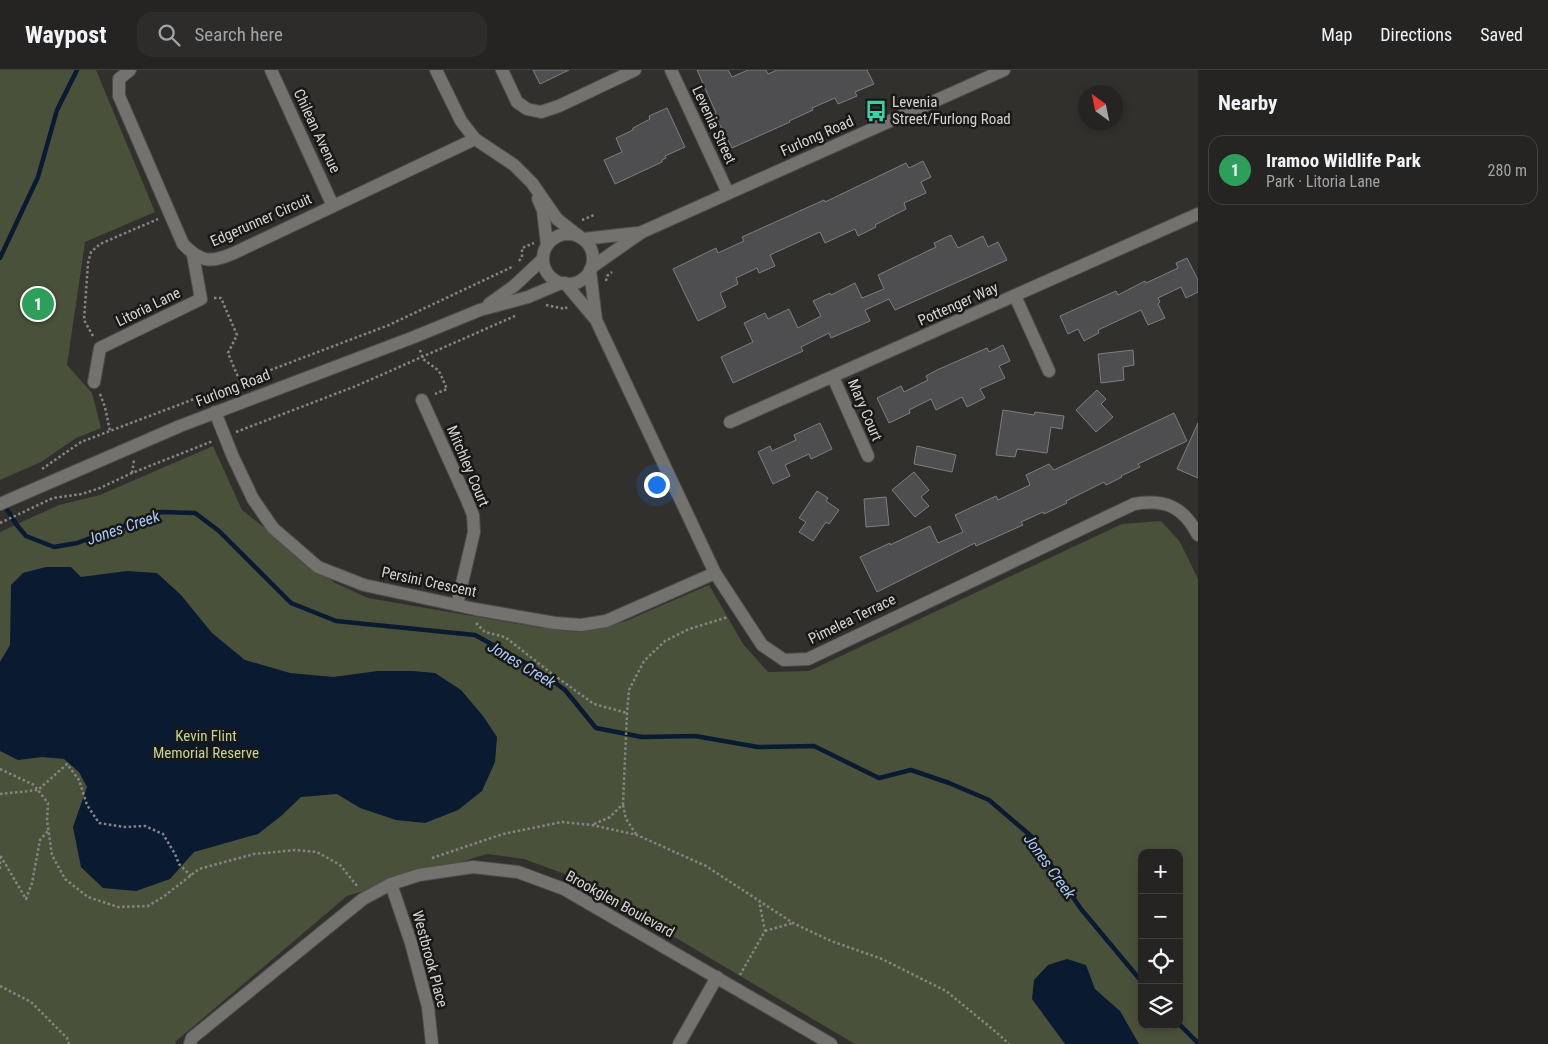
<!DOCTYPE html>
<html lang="en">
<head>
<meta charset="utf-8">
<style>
	:root { --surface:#252422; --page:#2d2c2a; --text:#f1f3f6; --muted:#a3a4a5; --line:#424140; --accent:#34d4a8 }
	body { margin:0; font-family:"Roboto Condensed",sans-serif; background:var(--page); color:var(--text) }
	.controls { position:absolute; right:15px; bottom:15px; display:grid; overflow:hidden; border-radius:10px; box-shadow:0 2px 8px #0003 }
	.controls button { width:45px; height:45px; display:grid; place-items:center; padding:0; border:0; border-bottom:1px solid var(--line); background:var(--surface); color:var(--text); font:25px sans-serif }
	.compass { position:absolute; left:1078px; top:15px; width:45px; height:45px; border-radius:50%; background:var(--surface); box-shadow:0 2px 8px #0003; rotate:327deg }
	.you { position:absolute; left:656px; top:414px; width:18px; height:18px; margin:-12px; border:4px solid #fff; border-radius:50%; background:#1a73e8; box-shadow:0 0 0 8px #1a73e833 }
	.badge { display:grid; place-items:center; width:32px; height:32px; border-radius:50%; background:var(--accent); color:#fff; font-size:16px; font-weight:700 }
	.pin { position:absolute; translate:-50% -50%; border:2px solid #fff; box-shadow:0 1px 5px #0006 }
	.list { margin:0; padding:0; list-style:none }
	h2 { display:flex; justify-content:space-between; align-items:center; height:65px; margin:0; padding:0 20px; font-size:21px }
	h2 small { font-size:16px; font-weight:400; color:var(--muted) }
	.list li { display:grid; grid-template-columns:32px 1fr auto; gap:15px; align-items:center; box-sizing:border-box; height:70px; margin:0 10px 10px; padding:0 10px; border:1px solid var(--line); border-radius:15px }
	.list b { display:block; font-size:19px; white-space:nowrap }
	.list p { margin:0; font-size:16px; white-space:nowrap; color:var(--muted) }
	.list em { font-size:16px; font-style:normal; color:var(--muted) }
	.icon { flex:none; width:28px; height:28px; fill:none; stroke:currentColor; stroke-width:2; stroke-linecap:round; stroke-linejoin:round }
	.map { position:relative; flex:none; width:1198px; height:974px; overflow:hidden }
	header { display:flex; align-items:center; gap:30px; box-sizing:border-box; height:70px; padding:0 25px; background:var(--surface); border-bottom:1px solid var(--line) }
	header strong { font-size:24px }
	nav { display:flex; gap:28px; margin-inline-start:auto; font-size:18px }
	.search { width:350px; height:45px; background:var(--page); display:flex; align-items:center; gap:12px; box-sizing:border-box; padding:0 18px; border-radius:15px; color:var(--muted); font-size:19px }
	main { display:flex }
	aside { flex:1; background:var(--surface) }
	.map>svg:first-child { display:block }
	.green { fill:#4a513b; fill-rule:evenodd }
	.water { fill:#091a31 }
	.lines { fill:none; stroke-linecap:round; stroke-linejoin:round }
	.stream { stroke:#091a31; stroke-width:4.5 }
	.building { fill:#4e4e51; stroke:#7e7e82 }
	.street-casing { stroke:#4e4d4b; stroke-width:14 }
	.secondary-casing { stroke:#4e4d4b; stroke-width:14 }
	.path { stroke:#868583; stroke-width:2.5; stroke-dasharray:2.5 2.5; stroke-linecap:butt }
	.street { stroke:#73726f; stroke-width:12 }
	.secondary { stroke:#73726f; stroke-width:12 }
	.labels { text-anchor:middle; stroke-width:5; stroke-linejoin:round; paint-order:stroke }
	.poi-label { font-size:15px; fill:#d5d4d2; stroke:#191817; text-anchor:start }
	.street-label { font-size:15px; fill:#d5d4d2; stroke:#191817 }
	.park-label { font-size:15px; fill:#c2d59a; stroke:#191817 }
	.water-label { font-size:16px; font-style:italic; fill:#a5cafc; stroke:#191817 }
</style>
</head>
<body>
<header>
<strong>Waypost</strong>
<div class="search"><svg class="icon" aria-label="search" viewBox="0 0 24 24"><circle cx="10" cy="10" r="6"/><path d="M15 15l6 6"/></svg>Search here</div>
<nav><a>Map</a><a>Directions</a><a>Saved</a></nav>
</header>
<main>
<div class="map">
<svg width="1198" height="974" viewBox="0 0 1198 974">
	<rect width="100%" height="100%" fill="#31302d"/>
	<g class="green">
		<polygon points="0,0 96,0 155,142 85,172 67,295 92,323 101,358 76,368 41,392 0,410"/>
		<path d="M213,376l29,64 93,73 33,15 168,29 45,5 45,-11 83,-36 34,59 25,28 41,-1 313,-147 39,-3 19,21 18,37v465h-343l-282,-167 -49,-18 -37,-5 -140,42 -172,146 1,2h-176v-512l59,-27 41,-10zM1142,783h37v172h-37z"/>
	</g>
	<g class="water">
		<polygon points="46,497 71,497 81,507 127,501 157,503 181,525 212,563 245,590 290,603 333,607 378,601 413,601 435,603 461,620 483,646 497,667 495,692 482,721 458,740 425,753 396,750 360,738 337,724 301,727 281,746 258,764 194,782 170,809 136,821 103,818 81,797 73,757 87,717 79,702 64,689 42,687 18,690 0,681 0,592 10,575 11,515 23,503"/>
		<polygon points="1067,889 1086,895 1095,919 1120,941 1139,974 1065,974 1032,929 1034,910 1048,895"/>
	</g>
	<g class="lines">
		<g class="stream">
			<polyline points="0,188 38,107 57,40 77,0"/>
			<polyline points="3,433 16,454 26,466 54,477 77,473 161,442 195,443 219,461 291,533 336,551 475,565 533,597 565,620 596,658 642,667 695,666 758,677 814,676 879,708 911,700 949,713 989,730 1031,766 1081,839 1142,912"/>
			<polyline points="1179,954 1198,973"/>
		</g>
	</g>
	<g class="building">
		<polygon points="533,0 569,0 540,14"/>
		<polygon points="697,0 728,0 732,7 748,0 766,0 768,4 777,0 867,0 874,14 855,22 857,26 838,34 835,28 812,38 813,40 789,51 790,52 732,78 714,44 716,43"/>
		<polygon points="667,38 685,77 665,86 666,88 662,90 662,92 615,114 604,90 622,82 616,68 633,60 633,58 650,49 649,46"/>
		<polygon points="923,91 931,107 921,112 926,123 904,133 906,139 875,155 876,157 858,166 855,159 825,173 820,162 770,185 775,196 759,203 757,198 736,208 738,214 720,223 726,237 698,251 673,199 716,178 718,183 744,171 742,167 824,130 825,132 906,93 909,98"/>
		<polygon points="951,165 958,178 983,166 988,177 998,172 1007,190 895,240 889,229 865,240 870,251 831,268 829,263 801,277 803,281 733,313 721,287 753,272 744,253 765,243 768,249 789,239 798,258 821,246 813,231 830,223 831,225 855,213 862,228 884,219 878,205 936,177 934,173"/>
		<polygon points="1187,188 1198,210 1198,222 1186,228 1181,217 1158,228 1160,232 1158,234 1165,248 1148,255 1141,240 1098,260 1099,263 1084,271 1078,259 1068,264 1060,246 1116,221 1118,225 1145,211 1146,213 1178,198 1176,193"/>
		<polygon points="1003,275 1010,291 999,296 1005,308 980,319 985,328 967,337 962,327 936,340 931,329 909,340 910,343 889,353 877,328 901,316 904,322 928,310 926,306 937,300 987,278 989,282"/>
		<polygon points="1133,280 1134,295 1123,297 1124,310 1101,313 1098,284"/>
		<polygon points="1097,320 1106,329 1101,334 1113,347 1096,362 1076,340"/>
		<polygon points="1003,340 1034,345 1035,342 1064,346 1062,359 1051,357 1047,383 1017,379 1015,387 996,385"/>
		<polygon points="1174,343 1187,371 1138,394 1140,397 1121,406 1122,407 1106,415 1104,412 1066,431 1067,433 1044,444 1043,442 1021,452 1023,455 976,476 975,473 877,522 860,487 890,473 890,475 930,456 938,473 963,462 955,445 996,426 998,430 1030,415 1026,405 1049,394 1054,400"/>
		<polygon points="820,353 832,379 811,389 809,384 785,395 790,406 773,414 758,382 770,376 772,381 796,370 794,365"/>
		<polygon points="1198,353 1198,408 1177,399"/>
		<polygon points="917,376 956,385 952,402 914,394"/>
		<polygon points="914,402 929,420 921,427 929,436 915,447 892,420"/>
		<polygon points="817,421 828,428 826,431 839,440 829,454 826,452 813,471 799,462 806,452 799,448"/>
		<polygon points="886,427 889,455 866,457 864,429"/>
	</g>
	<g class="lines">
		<g class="street-casing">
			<g id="street">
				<path d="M130,0l-11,9v17l64,148c18,19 28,19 51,9l241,-114"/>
				<polyline points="271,0 333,136"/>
				<polyline points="436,0 461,51 475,69 514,95 532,113 557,149 580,167"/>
				<polyline points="502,0 517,32 527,39 541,42 559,36 635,0"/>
				<polyline points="671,0 728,123"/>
				<polyline points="538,129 543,140 547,175"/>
				<polyline points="1015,226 1049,301"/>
				<polyline points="833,307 868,386"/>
				<polyline points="94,312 100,278 201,229 193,185"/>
				<polyline points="422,330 467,430 473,445 474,462 457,535"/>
				<polyline points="215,342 233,387 253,429 273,458 318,497 364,515 475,539 555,553 581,555 606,551 715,503"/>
				<polyline points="730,352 1198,144"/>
				<polyline points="391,814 411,873 428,937 432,974"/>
				<polyline points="190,974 192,968 363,829 391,814 419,805 473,797 518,802 564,819 831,974"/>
				<polyline points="679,974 717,907"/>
			</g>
		</g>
		<g class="secondary-casing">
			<g id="secondary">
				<circle cx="568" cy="189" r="25"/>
				<polyline points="583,169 637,163"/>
				<polyline points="592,197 642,162 1004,0"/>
				<polyline points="590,200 596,250"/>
				<path d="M565,213l31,37 119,253 47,72 22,15 24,-1 326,-155c31,-5 49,2 64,31"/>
				<polyline points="489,234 514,216 543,189"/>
				<polyline points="0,434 180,356 414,267 480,240 528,227 561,213"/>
			</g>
		</g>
		<g class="path">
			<polyline points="582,150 594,145"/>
			<polyline points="519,191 522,187 522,178 534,173"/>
			<polyline points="606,211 607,206 612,202"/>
			<polyline points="214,228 221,228 237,265 228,283 243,319"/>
			<polyline points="546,235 565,239 567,237"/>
			<polyline points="93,266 84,250 88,193 91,182 100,174 158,149"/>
			<polyline points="420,280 423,289 439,301 447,319 435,324"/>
			<polyline points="100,324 105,337 110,361"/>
			<polyline points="236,362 356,316 515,246"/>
			<polyline points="42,399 81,372 389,255 514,196"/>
			<polyline points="132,403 134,390"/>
			<polyline points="0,453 53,428 82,424 100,418 132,403 213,371"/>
			<polyline points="476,553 485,562 505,567 551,603 594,634 627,643"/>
			<polyline points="0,699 34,715 48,733 47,750 52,785 65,809 88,827 118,837 148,836 163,827 199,799 254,784 295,780 317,782 340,795 358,817"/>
			<polyline points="0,724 38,720 67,694 79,710 87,735 99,753 125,757 145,756 163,764 175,784 179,794 191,806"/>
			<polyline points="623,735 626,749 636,764"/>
			<polyline points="594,754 610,747 623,734 627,643 629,620 644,591 665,571 689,559 728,547"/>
			<polyline points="432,788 503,764 562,752 592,755 637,765 706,796 793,853 831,871 882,889 946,921 996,962 1009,974"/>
			<polyline points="0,799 0,785 26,829 32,813 40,770 48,761"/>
			<polyline points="765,861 793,853"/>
			<polyline points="740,905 765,861 759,831"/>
			<polyline points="0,916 31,932 67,968 69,974"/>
		</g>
		<use href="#street" class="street"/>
		<use href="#secondary" class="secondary"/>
	</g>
	<defs>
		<g id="bus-bare" transform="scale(1.725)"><path d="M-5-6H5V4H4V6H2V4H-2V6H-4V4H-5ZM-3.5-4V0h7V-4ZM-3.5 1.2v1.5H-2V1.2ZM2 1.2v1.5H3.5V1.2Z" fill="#34d4a8" stroke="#191817" stroke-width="2.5" paint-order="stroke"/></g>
	</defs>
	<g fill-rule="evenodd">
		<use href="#bus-bare" x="876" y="41"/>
	</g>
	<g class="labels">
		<g class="poi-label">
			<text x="892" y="37">Levenia<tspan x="892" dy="17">Street/Furlong Road</tspan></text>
		</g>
		<g class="street-label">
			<text transform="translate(714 55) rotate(65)" y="5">Levenia Street</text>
			<text transform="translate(317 61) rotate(65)" y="5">Chilean Avenue</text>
			<text transform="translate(817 66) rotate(-24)" y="5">Furlong Road</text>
			<text transform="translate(261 150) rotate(-24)" y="5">Edgerunner Circuit</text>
			<text transform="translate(958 234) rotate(-24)" y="5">Pottenger Way</text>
			<text transform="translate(148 237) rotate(-26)" y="5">Litoria Lane</text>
			<text transform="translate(233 318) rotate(-21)" y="5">Furlong Road</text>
			<text transform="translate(865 340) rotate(67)" y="5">Mary Court</text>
			<text transform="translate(468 396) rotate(67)" y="5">Mitchley Court</text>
			<text transform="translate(429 512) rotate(12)" y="5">Persini Crescent</text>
			<text transform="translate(852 549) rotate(-26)" y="5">Pimelea Terrace</text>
			<text transform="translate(620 834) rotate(29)" y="5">Brookglen Boulevard</text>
			<text transform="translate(430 889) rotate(75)" y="5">Westbrook Place</text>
		</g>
		<g class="park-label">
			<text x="206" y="671">Kevin Flint<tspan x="206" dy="17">Memorial Reserve</tspan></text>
		</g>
		<g class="water-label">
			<text transform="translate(123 457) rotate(-19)" y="6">Jones Creek</text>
			<text transform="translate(522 594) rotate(31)" y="6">Jones Creek</text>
			<text transform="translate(1050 796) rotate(54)" y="6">Jones Creek</text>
		</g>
	</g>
</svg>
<div class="controls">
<button>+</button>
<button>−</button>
<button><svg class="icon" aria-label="locate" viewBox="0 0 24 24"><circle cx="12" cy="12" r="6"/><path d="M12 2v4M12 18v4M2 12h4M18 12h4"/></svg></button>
<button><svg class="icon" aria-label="layers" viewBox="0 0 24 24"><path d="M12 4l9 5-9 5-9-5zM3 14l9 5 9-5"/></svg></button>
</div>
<svg class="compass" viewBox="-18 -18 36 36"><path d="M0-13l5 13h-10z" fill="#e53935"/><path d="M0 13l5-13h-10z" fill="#a3a4a5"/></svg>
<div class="you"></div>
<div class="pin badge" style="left:38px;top:234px;background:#2e9e5b">1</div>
</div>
<aside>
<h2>Nearby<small></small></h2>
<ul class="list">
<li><span class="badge" style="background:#2e9e5b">1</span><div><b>Iramoo Wildlife Park</b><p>Park · Litoria Lane</p></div><em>280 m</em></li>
</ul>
</aside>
</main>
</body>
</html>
